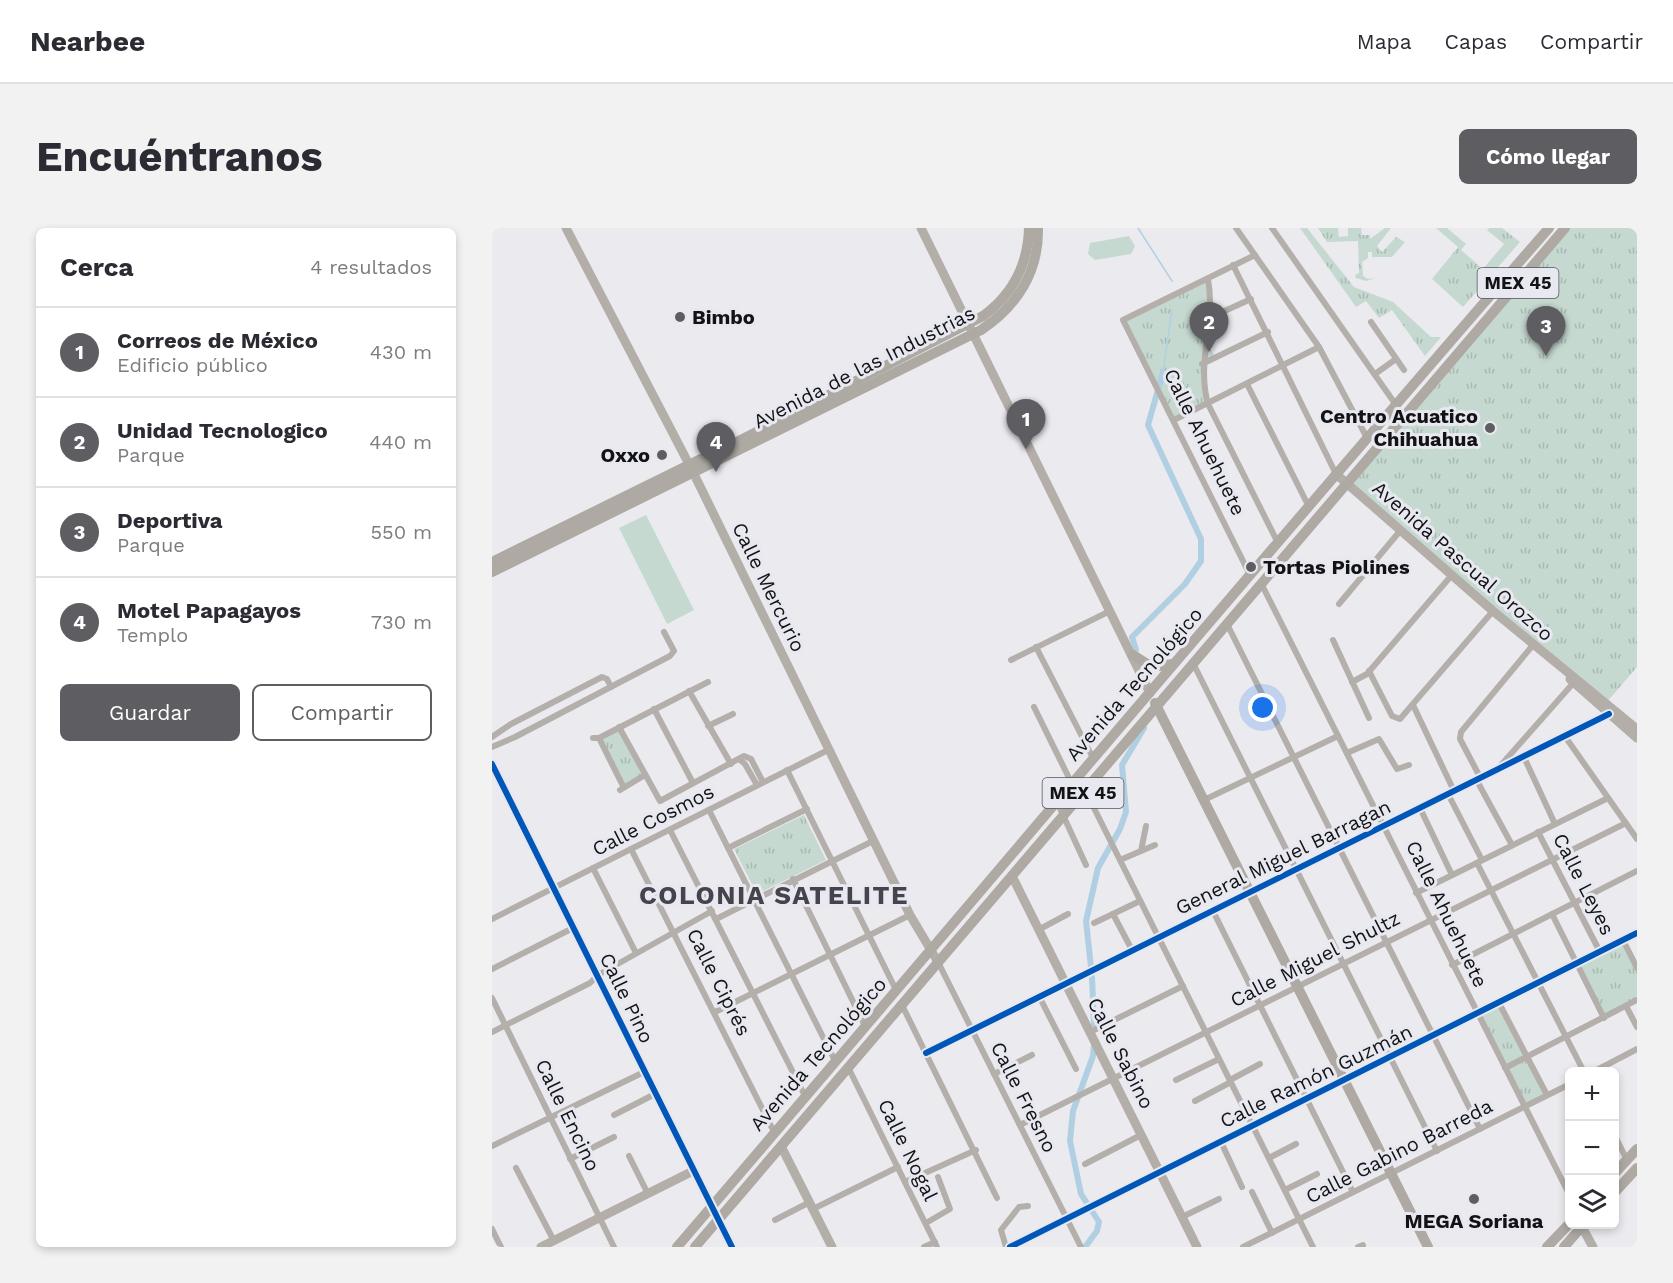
<!DOCTYPE html>
<html lang="es">
<head>
<meta charset="utf-8">
<style>
	:root { --surface:#fff; --page:#f2f2f3; --text:#2b2b33; --muted:#7c7c81; --line:#e1e1e2; --accent:#5e5e62 }
	body { margin:0; font-family:"Work Sans",sans-serif; background:var(--page); color:var(--text) }
	.controls { position:absolute; right:18px; bottom:18px; display:grid; overflow:hidden; border-radius:9px; box-shadow:0 3px 9px #0003 }
	.controls button { width:54px; height:54px; display:grid; place-items:center; padding:0; border:0; border-bottom:2px solid var(--line); background:var(--surface); color:var(--text); font:30px sans-serif }
	.you { position:absolute; left:771px; top:480px; width:21px; height:21px; margin:-15px; border:4px solid #fff; border-radius:50%; background:#1a73e8; box-shadow:0 0 0 9px #1a73e833 }
	.badge { display:grid; place-items:center; width:39px; height:39px; border-radius:50%; background:var(--accent); color:#fff; font-size:20px; font-weight:700 }
	.pin { position:absolute; translate:-50% -50px; filter:drop-shadow(0 2px 3px #0008) }
	.pin::after { content:''; position:absolute; top:32px; width:21px; height:18px; background:inherit; clip-path:polygon(0 0,100% 0,50% 100%) }
	.list { margin:0; padding:0; list-style:none }
	h2 { display:flex; justify-content:space-between; align-items:center; height:78px; margin:0; padding:0 24px; font-size:26px }
	h2 small { font-size:20px; font-weight:400; color:var(--muted) }
	.list li { display:grid; grid-template-columns:39px 1fr auto; gap:18px; align-items:center; box-sizing:border-box; height:90px; padding:0 24px; border-top:2px solid var(--line) }
	.list b { display:block; font-size:22px; white-space:nowrap }
	.list p { margin:0; font-size:20px; white-space:nowrap; color:var(--muted) }
	.list em { font-size:20px; font-style:normal; color:var(--muted) }
	.actions { display:flex; gap:12px; padding:18px 24px }
	.actions a { flex:1; padding:14px 0; border:2px solid var(--accent); border-radius:9px; text-align:center; font-size:21px; color:var(--accent) }
	.actions .main { background:var(--accent); color:#fff }
	.icon { flex:none; width:33px; height:33px; fill:none; stroke:currentColor; stroke-width:2; stroke-linecap:round; stroke-linejoin:round }
	.map { position:relative; flex:none; width:1145px; height:1019px; overflow:hidden; border-radius:9px }
	header { display:flex; align-items:center; gap:36px; box-sizing:border-box; height:84px; padding:0 30px; background:var(--surface); border-bottom:2px solid var(--line) }
	header strong { font-size:28px }
	nav { display:flex; gap:33px; margin-inline-start:auto; font-size:21px }
	.intro { display:flex; align-items:center; justify-content:space-between; box-sizing:border-box; height:144px; padding:0 36px }
	h1 { margin:0; font-size:42px }
	.button { padding:15px 27px; border-radius:9px; background:var(--accent); color:#fff; font-size:21px; font-weight:700 }
	main { display:flex; gap:36px; padding:0 36px }
	aside { flex:1; background:var(--surface); border-radius:9px; box-shadow:0 3px 9px #0003 }
	.map>svg:first-child { display:block }
	.green { fill:#c5d9d0 }
	.park { fill:url(#park-tufts) }
	.lines { fill:none; stroke-linecap:round; stroke-linejoin:round }
	.stream { stroke:#b1cfe3; stroke-width:1.5 }
	.canal { stroke:#b1cfe3; stroke-width:6 }
	.street { stroke:#b4afab; stroke-width:6 }
	.secondary { stroke:#b4aea9; stroke-width:9 }
	.primary { stroke:#aea9a3; stroke-width:10 }
	.cycleway-casing { stroke:#e8e8f1; stroke-width:10 }
	.cycleway { stroke:#0057b8; stroke-width:6 }
	.poi-dot { fill:#5e5e62; stroke:#e8e8f1; stroke-width:2 }
	.labels { text-anchor:middle; stroke-width:6; stroke-linejoin:round; paint-order:stroke }
	.shield { fill:#e8e8f1; stroke:#535358; stroke-width:1.5 }
	.shield-label { font-size:18px; font-weight:bold; fill:#131316 }
	.poi-label { font-size:20px; font-weight:bold; fill:#131316; stroke:#e8e8f1; text-anchor:start }
	.street-label { font-size:20px; fill:#131316; stroke:#e8e8f1 }
	.district-label { font-size:26px; font-weight:bold; letter-spacing:1.5px; fill:#45444c; stroke:#e8e8f1 }
</style>
</head>
<body>
<header>
<strong>Nearbee</strong>
<nav><a>Mapa</a><a>Capas</a><a>Compartir</a></nav>
</header>
<div class="intro"><h1>Encuéntranos</h1><a class="button">Cómo llegar</a></div>
<main>
<aside>
<h2>Cerca<small>4 resultados</small></h2>
<ul class="list">
<li><span class="badge">1</span><div><b>Correos de México</b><p>Edificio público</p></div><em>430 m</em></li>
<li><span class="badge">2</span><div><b>Unidad Tecnologico</b><p>Parque</p></div><em>440 m</em></li>
<li><span class="badge">3</span><div><b>Deportiva</b><p>Parque</p></div><em>550 m</em></li>
<li><span class="badge">4</span><div><b>Motel Papagayos</b><p>Templo</p></div><em>730 m</em></li>
</ul>
<div class="actions"><a class="main">Guardar</a><a>Compartir</a></div>
</aside>
<div class="map">
<svg width="1145" height="1019" viewBox="0 0 1145 1019">
	<defs>
		<pattern id="park-tufts" width="24" height="20" patternUnits="userSpaceOnUse" patternTransform="scale(1.5)"><rect width="24" height="20" fill="#c5d9d0"/><path d="M3 7l-1-3M5 7V3M7 7l1-3M15 17l-1-3M17 17v-4M19 17l1-3" fill="none" stroke="#a8b9b2"/></pattern>
	</defs>
	<rect width="100%" height="100%" fill="#eaeaef"/>
	<g class="green">
		<polygon points="637,8 643,18 639,26 603,32 596,26 598,15"/>
		<polygon points="154,287 202,382 175,396 127,300"/>
	</g>
	<g class="park">
		<polygon points="808,0 815,0 862,59 901,74 939,109 949,109 933,128 900,82 887,90 874,73 864,79"/>
		<polygon points="826,0 846,0 847,9 856,8 856,0 869,0 870,7 878,7 878,11 893,0 899,0 885,18 890,24 904,9 913,14 900,29 880,29 880,24 876,24 876,30 870,34 871,48 876,51 884,50 874,53 864,50 863,47 867,45 866,13 835,14"/>
		<polygon points="944,0 955,0 974,16 969,22 991,41 1012,16 995,2 997,0 1010,0 1028,14 971,79 940,51 966,19"/>
		<polygon points="1073,0 1145,0 1145,439 1114,475 854,255"/>
		<polygon points="718,50 721,74 714,117 716,116 723,129 713,135 716,176 683,190 631,91"/>
		<polygon points="127,499 153,547 131,558 107,510"/>
		<polygon points="312,587 334,632 265,666 242,621"/>
		<polygon points="1131,712 1145,740 1145,772 1112,790 1084,735"/>
		<polygon points="1007,775 1055,867 1033,879 984,786"/>
	</g>
	<g class="lines">
		<g class="stream">
			<polyline points="646,0 680,53"/>
			<polyline points="671,144 680,82"/>
		</g>
		<g class="canal">
			<polyline points="644,422 640,409 693,356 709,333 709,311 656,197 671,144"/>
			<polyline points="599,739 594,693 606,640 628,601 634,584 630,537 652,500"/>
			<polyline points="600,749 602,797"/>
			<polyline points="593,1019 605,1003 607,994 589,966 578,913 581,883 601,828 602,817"/>
		</g>
		<g class="street">
			<polyline points="744,0 827,119 875,210"/>
			<polyline points="780,0 904,177"/>
			<polyline points="741,37 844,246"/>
			<path d="M716,51c8,42 -12,82 0,125l69,137"/>
			<polyline points="717,90 759,71"/>
			<polyline points="879,94 912,142"/>
			<polyline points="710,136 776,104"/>
			<polyline points="883,146 904,131"/>
			<polyline points="755,156 816,277"/>
			<polyline points="682,192 827,119"/>
			<polyline points="758,347 631,92 763,27"/>
			<polyline points="769,355 1078,968"/>
			<polyline points="847,376 908,303"/>
			<polyline points="735,396 988,901"/>
			<polyline points="841,412 877,490"/>
			<polyline points="544,419 601,530"/>
			<polyline points="519,432 618,383"/>
			<polyline points="701,435 945,923"/>
			<polyline points="877,443 900,488 908,491 1001,383"/>
			<polyline points="860,454 875,446 959,348"/>
			<polyline points="197,463 239,536"/>
			<polyline points="921,477 962,563"/>
			<polyline points="542,479 580,556"/>
			<polyline points="162,481 201,555"/>
			<polyline points="216,498 241,486"/>
			<polyline points="127,499 168,573 252,528 259,531 271,554"/>
			<polyline points="1072,507 1145,611"/>
			<polyline points="0,509 19,496 110,449 115,451 119,459"/>
			<polyline points="101,510 107,510 216,454"/>
			<polyline points="107,510 131,558"/>
			<polyline points="0,519 23,509 178,428 182,423 172,404"/>
			<polyline points="855,525 887,511 905,541 917,537"/>
			<polyline points="1031,527 1063,596"/>
			<polyline points="247,531 253,536 265,557"/>
			<polyline points="1009,537 1084,452"/>
			<polyline points="295,542 404,762"/>
			<polyline points="988,549 968,511 969,504 1041,417"/>
			<polyline points="984,551 1020,617"/>
			<polyline points="128,562 153,547"/>
			<polyline points="593,562 821,1019"/>
			<polyline points="956,566 990,632"/>
			<polyline points="712,572 846,508"/>
			<polyline points="565,574 594,637"/>
			<polyline points="928,580 960,647"/>
			<polyline points="217,582 343,833"/>
			<polyline points="178,602 313,868"/>
			<polyline points="1046,604 1108,724"/>
			<polyline points="236,620 315,581"/>
			<polyline points="139,621 282,904"/>
			<polyline points="649,623 654,598"/>
			<polyline points="628,632 663,617"/>
			<polyline points="985,635 1092,844"/>
			<polyline points="101,640 144,725"/>
			<polyline points="301,651 373,798"/>
			<polyline points="924,665 1116,570"/>
			<polyline points="721,683 861,964"/>
			<polyline points="621,686 640,722"/>
			<polyline points="1060,686 1112,790"/>
			<polyline points="0,691 336,522"/>
			<polyline points="224,691 381,613"/>
			<polyline points="602,695 648,673"/>
			<polyline points="546,702 576,686"/>
			<polyline points="1131,712 1145,740"/>
			<polyline points="446,734 589,1019"/>
			<polyline points="960,737 1145,643"/>
			<polyline points="0,741 81,700"/>
			<polyline points="547,768 584,841"/>
			<polyline points="0,770 122,1019"/>
			<polyline points="1007,775 1055,867"/>
			<polyline points="410,777 505,970"/>
			<polyline points="1134,778 1145,799"/>
			<polyline points="223,784 418,687"/>
			<polyline points="0,804 98,755 106,747 220,683"/>
			<polyline points="598,804 691,758"/>
			<polyline points="434,825 1117,486"/>
			<polyline points="356,839 445,1019"/>
			<polyline points="1013,840 1145,772"/>
			<polyline points="1101,844 1145,821"/>
			<polyline points="502,846 540,827"/>
			<polyline points="684,852 727,831"/>
			<polyline points="738,852 768,836"/>
			<polyline points="703,873 739,854"/>
			<polyline points="122,887 163,866"/>
			<polyline points="528,897 1134,595"/>
			<polyline points="1122,906 1135,932"/>
			<polyline points="729,914 750,959"/>
			<polyline points="0,918 152,844"/>
			<polyline points="137,928 155,964"/>
			<polyline points="777,930 804,916"/>
			<polyline points="78,931 122,909"/>
			<polyline points="593,936 649,907"/>
			<polyline points="24,940 62,1013"/>
			<polyline points="413,954 484,922"/>
			<polyline points="793,962 825,946"/>
			<polyline points="760,964 780,1005"/>
			<polyline points="321,981 406,939"/>
			<polyline points="690,989 727,971"/>
			<polyline points="283,992 318,974"/>
			<polyline points="434,995 458,981 446,949"/>
			<polyline points="0,1001 9,1019"/>
			<polyline points="432,1019 443,1014"/>
			<polyline points="514,1019 509,1002 527,979 536,978"/>
			<polyline points="518,1019 1145,705"/>
			<polyline points="751,1019 1078,856"/>
			<polyline points="866,1019 871,1017"/>
		</g>
		<g class="secondary">
			<polyline points="74,0 201,244 418,687 446,734"/>
			<polyline points="429,0 658,465"/>
			<polyline points="844,246 1001,383 1145,501"/>
			<polyline points="1078,451 1145,510"/>
			<polyline points="0,536 240,1019"/>
			<polyline points="520,648 705,1019"/>
			<polyline points="289,918 340,1019"/>
			<polyline points="1090,999 1101,1019"/>
			<polyline points="49,1019 201,943"/>
		</g>
		<g class="primary">
			<path d="M237,218l254,-130c30,-22 45,-51 46,-88"/>
			<polyline points="0,334 217,227"/>
			<path d="M0,344l489,-242c36,-24 58,-58 57,-102"/>
			<polyline points="641,427 660,439 681,436"/>
			<polyline points="663,475 936,1019"/>
			<polyline points="1122,946 1145,921"/>
			<polyline points="1122,965 1145,940"/>
			<path d="M185,1019c291,-339 578,-682 872,-1019"/>
			<polyline points="203,1019 1073,0"/>
			<polyline points="1055,1019 1078,995"/>
			<polyline points="1072,1019 1092,996"/>
		</g>
		<g class="cycleway-casing">
			<g id="cycleway">
				<polyline points="0,536 240,1019"/>
				<polyline points="434,825 1117,486"/>
				<polyline points="518,1019 1145,705"/>
			</g>
		</g>
		<use href="#cycleway" class="cycleway"/>
	</g>
	<g class="poi-dot">
		<circle cx="188" cy="89" r="6"/>
		<circle cx="998" cy="200" r="6"/>
		<circle cx="170" cy="227" r="6"/>
		<circle cx="759" cy="339" r="6"/>
		<circle cx="982" cy="971" r="6"/>
	</g>
	<g class="labels">
		<g class="shield">
			<rect x="985.5" y="40" width="81" height="30" rx="4.5"/>
			<rect x="550.5" y="550" width="81" height="30" rx="4.5"/>
		</g>
		<g class="shield-label">
			<text x="1026" y="61">MEX 45</text>
			<text x="591" y="571">MEX 45</text>
		</g>
		<g class="poi-label">
			<text x="200" y="96">Bimbo</text>
			<text x="986" y="195" text-anchor="end">Centro Acuatico<tspan x="986" dy="23">Chihuahua</tspan></text>
			<text x="158" y="234" text-anchor="end">Oxxo</text>
			<text x="771" y="346">Tortas Piolines</text>
			<text x="982" y="1000" text-anchor="middle">MEGA Soriana</text>
		</g>
		<g class="street-label">
			<text transform="translate(372 139) rotate(-27)" y="7">Avenida de las Industrias</text>
			<text transform="translate(713 214) rotate(64)" y="7">Calle Ahuehuete</text>
			<text transform="translate(971 333) rotate(41)" y="7">Avenida Pascual Orozco</text>
			<text transform="translate(277 359) rotate(64)" y="7">Calle Mercurio</text>
			<text transform="translate(642 456) rotate(-49)" y="7">Avenida Tecnológico</text>
			<text transform="translate(161 592) rotate(-27)" y="7">Calle Cosmos</text>
			<text transform="translate(791 629) rotate(-26)" y="7">General Miguel Barragan</text>
			<text transform="translate(1092 656) rotate(63)" y="7">Calle Leyes</text>
			<text transform="translate(955 686) rotate(64)" y="7">Calle Ahuehuete</text>
			<text transform="translate(823 731) rotate(-27)" y="7">Calle Miguel Shultz</text>
			<text transform="translate(227 754) rotate(63)" y="7">Calle Ciprés</text>
			<text transform="translate(135 770) rotate(64)" y="7">Calle Pino</text>
			<text transform="translate(629 825) rotate(63)" y="7">Calle Sabino</text>
			<text transform="translate(326 826) rotate(-49)" y="7">Avenida Tecnológico</text>
			<text transform="translate(824 848) rotate(-26)" y="7">Calle Ramón Guzmán</text>
			<text transform="translate(532 869) rotate(63)" y="7">Calle Fresno</text>
			<text transform="translate(76 887) rotate(64)" y="7">Calle Encino</text>
			<text transform="translate(416 922) rotate(64)" y="7">Calle Nogal</text>
			<text transform="translate(907 923) rotate(-27)" y="7">Calle Gabino Barreda</text>
		</g>
		<g class="district-label">
			<text x="282" y="676">COLONIA SATELITE</text>
		</g>
	</g>
</svg>
<div class="controls">
<button>+</button>
<button>−</button>
<button><svg class="icon" aria-label="layers" viewBox="0 0 24 24"><path d="M12 4l9 5-9 5-9-5zM3 14l9 5 9-5"/></svg></button>
</div>
<div class="you"></div>
<div class="pin badge" style="left:534px;top:221px">1</div>
<div class="pin badge" style="left:717px;top:124px">2</div>
<div class="pin badge" style="left:1054px;top:128px">3</div>
<div class="pin badge" style="left:224px;top:244px">4</div>
</div>
</main>
</body>
</html>
